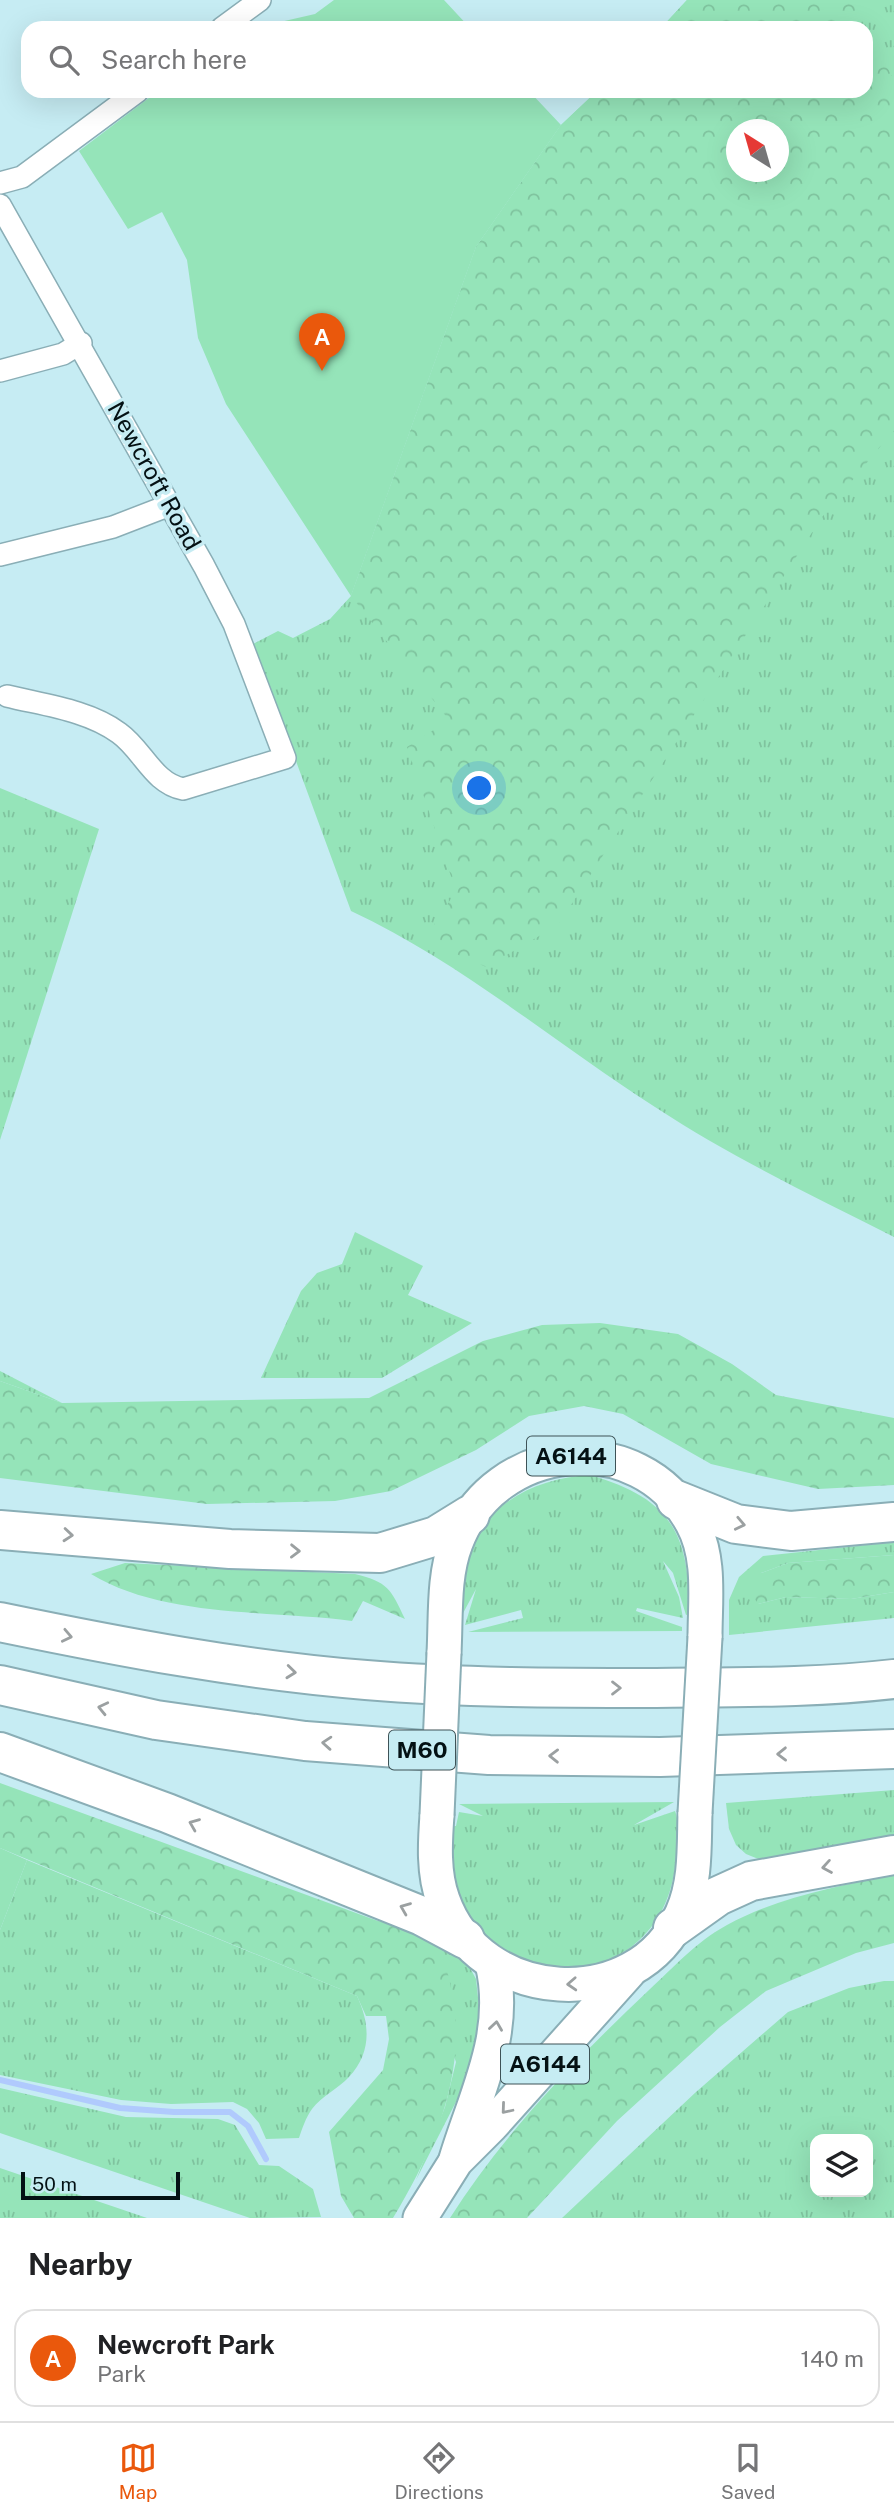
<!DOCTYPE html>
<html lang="en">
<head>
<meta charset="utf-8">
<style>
	:root { --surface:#fff; --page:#f6f6f6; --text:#202124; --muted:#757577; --line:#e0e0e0; --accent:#ea580c }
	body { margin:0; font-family:"Public Sans",sans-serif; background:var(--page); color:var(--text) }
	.controls { position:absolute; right:21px; bottom:21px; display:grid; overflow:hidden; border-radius:14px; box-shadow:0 7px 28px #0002 }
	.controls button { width:63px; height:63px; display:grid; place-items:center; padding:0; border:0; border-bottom:2px solid var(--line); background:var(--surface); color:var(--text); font:35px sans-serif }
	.compass { position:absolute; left:726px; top:119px; width:63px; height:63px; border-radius:50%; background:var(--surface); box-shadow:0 7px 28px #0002; rotate:323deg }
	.scale { position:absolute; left:21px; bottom:18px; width:159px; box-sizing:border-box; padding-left:7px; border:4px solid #041114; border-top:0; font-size:19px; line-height:24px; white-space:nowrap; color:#041114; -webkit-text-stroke:5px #c6ecf3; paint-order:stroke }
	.you { position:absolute; left:480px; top:789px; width:24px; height:24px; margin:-18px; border:5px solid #fff; border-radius:50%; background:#1a73e8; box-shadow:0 0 0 10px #1a73e833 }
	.badge { display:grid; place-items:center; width:46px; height:46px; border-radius:50%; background:var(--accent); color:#fff; font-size:23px; font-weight:700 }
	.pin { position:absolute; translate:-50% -58px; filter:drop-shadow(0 2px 4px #0008) }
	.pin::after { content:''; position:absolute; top:37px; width:24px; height:21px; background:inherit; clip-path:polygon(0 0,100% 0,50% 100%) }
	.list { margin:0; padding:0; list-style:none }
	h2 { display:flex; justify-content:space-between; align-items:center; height:91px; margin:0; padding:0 28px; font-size:30px }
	h2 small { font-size:23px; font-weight:400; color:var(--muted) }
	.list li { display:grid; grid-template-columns:46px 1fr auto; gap:21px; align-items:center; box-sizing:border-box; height:98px; margin:0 14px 14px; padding:0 14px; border:2px solid var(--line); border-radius:21px }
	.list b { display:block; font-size:26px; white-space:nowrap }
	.list p { margin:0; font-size:23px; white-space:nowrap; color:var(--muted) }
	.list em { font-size:23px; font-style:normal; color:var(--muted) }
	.icon { flex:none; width:38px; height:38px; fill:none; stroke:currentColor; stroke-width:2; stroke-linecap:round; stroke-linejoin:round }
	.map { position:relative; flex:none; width:894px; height:2218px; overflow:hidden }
	.search { position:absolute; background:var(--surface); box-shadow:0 7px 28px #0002; left:21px; right:21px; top:21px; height:77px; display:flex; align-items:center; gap:18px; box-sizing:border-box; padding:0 24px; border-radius:21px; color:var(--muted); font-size:26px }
	.sheet { height:203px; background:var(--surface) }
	nav { display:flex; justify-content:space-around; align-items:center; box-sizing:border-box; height:98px; border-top:2px solid var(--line); background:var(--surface); font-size:19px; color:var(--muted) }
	nav a { display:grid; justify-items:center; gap:4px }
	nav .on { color:var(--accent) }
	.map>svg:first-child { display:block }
	.grass { fill:url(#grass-tufts); fill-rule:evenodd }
	.forest { fill:url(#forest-crowns); fill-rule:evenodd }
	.park { fill:#95e4b9 }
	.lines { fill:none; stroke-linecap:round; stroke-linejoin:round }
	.stream { stroke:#b0cafd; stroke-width:6 }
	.street-casing { stroke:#8aaeb6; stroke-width:24 }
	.primary-casing { stroke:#8aaeb6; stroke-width:37 }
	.highway-casing { stroke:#8aaeb6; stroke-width:42 }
	.street { stroke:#fff; stroke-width:21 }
	.primary { stroke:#fff; stroke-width:33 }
	.highway { stroke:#fff; stroke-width:38 }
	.primary-bridge-casing { stroke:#8aaeb6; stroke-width:37; stroke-linecap:butt }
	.primary-bridge { stroke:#fff; stroke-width:33 }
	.oneway { stroke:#9ba0a1 }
	.labels { text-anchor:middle; stroke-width:7; stroke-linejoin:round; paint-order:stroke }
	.shield { fill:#c6ecf3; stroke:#3e5357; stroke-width:2 }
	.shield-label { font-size:23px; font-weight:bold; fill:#041114 }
	.street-label { font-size:24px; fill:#041114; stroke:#c6ecf3 }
</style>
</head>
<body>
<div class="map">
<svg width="894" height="2218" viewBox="0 0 894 2218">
	<defs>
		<pattern id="grass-tufts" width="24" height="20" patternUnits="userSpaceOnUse" patternTransform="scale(1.75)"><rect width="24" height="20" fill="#95e4b9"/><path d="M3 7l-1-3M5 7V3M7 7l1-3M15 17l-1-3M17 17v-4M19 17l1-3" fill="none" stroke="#7fc39e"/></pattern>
		<pattern id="forest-crowns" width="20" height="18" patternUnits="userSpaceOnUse" patternTransform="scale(1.75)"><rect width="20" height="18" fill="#95e4b9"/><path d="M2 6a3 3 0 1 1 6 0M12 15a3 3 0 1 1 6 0" fill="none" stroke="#7fc39e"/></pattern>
	</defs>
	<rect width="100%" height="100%" fill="#c6ecf3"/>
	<g class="grass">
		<path d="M687,0h207v1237c-81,-41 -163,-80 -239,-130 -103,-66 -193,-144 -304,-196l-98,-267 25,-13 15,7 37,-19 21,-23 125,-349 85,-122 36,-34h269v-63h-205zM736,130h42v42h-42z"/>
		<polygon points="0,788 99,829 0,1140"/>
		<polygon points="355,1232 423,1266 408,1295 472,1323 382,1378 261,1378 301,1291 317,1273 342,1264"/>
		<polygon points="0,1371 62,1403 0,1381"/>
		<path d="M590,1475c80,23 100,58 99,139l-3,1 -13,-42 -10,-12 16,36 4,21 -46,-10 -1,3 46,16v4l-214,1 55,-14 -2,-8 -56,15 11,-36 -15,28c2,-22 2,-49 10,-70 21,-48 69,-69 119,-72z"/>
		<polygon points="894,1542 894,1555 788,1563 761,1573 758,1604 786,1597 851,1599 894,1592 894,1618 729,1635 729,1600 739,1577 763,1556"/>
		<polygon points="894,1790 894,1842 766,1862 746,1854 736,1845 729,1829 726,1803"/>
		<path d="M674,1802l-40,23 41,-14c5,11 1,30 1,43 -5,138 -183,158 -222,26 -4,-17 -2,-37 -2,-54h4l3,-14 24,4 -24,-12z"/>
		<path d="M27,1860l330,136c13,28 15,56 -8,81 -10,11 -27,19 -37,32 -6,8 -10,20 -13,29l-33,1 -7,-16 -12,-14 -14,-7 -62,2 -50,-4 -121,-25v-145z"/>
		<polygon points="406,1924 463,1955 476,1979 479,2007 479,2036 459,2096 416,2180 445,2107 456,2062"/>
		<path d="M884,1981h10v237h-332l134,-126 92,-80 61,-24zM815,2139h53v53h-53z"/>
		<polygon points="0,2088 126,2117 218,2119 235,2125 259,2165 279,2166 313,2189 321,2217 250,2218 0,2133"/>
		<polygon points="0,2168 147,2218 0,2218"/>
	</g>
	<g class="forest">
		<polygon points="687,0 851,0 866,28 661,28"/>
		<path d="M866,28l28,52v350l-72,87 -264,408 -72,42 -62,-27 32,-49 -49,-144 42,-27 -98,-124 125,-349 85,-122 36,-34h269zM736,130h42v42h-42z"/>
		<polygon points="600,1323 678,1334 732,1364 776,1395 894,1418 894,1485 818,1489 711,1464 623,1414 584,1406 529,1416 476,1450 391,1491 335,1501 207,1504 0,1478 0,1381 62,1403 369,1398 483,1341 542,1325"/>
		<polygon points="894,1555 894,1592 851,1599 786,1597 758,1604 749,1590 761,1573 788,1563"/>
		<path d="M125,1563l230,11c33,8 36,15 50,45l-42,-18 -11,20c-82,-11 -189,-3 -261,-47z"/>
		<path d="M0,1783l378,138 28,3c11,11 26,22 35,34 7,11 9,24 11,36 16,79 -19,158 -59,224h-39l-13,-22 -12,-64 54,-62 6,-31 -3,-23h-20l-9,-20 -357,-148z"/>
		<path d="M894,1874v69l-38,10 -90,38 -46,36 -103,94 -90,97h-77c53,-84 127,-160 199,-228 24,-22 48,-49 78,-65 50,-28 111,-38 167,-51z"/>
	</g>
	<g class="park">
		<polygon points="334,0 444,0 470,28 254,28 315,14"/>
		<polygon points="158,91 529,91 561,125 476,247 351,596 226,404 198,338 187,260 162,212 128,229 79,151"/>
		<polygon points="0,1848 27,1860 0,1930"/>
	</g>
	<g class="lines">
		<polyline class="stream" points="0,2080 120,2108 174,2112 230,2112 248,2126 266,2159"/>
		<g class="street-casing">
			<g id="street">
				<polyline points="222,28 260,0"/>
				<polyline points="0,183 22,177 138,91"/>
				<path d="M0,205l204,361 30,58 51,134 -102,31c-30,-6 -40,-39 -64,-56 -31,-23 -76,-28 -112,-37"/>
				<polyline points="0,371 63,354 81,343"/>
				<polyline points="0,555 113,527 170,505"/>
			</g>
		</g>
		<g class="primary-casing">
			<g id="primary">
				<path d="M444,1653c2,-36 -1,-77 12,-110 38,-102 183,-118 236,-20 19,34 13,77 13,114"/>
				<path d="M437,1815c-2,27 -4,58 6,85 36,104 194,116 239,13 14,-31 12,-67 13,-100"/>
				<path d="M456,2159c20,-66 53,-126 36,-196"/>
				<polyline points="420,2218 456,2161 492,2125 629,1972"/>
			</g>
		</g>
		<g class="highway-casing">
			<g id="highway">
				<polyline points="676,1500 736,1524 791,1531 894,1522"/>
				<polyline points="0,1530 230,1549 380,1553 436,1536 470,1515"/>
				<path d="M0,1622c121,25 242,48 366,58 96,8 193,8 290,8 80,-1 159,0 238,-9"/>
				<polyline points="0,1685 156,1720 305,1741 489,1755 660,1757 894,1749"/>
				<polyline points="0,1752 167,1813 422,1916 465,1939"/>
				<polyline points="673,1928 718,1896 751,1881 894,1855"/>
			</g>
		</g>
		<use href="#street" class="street"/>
		<use href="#primary" class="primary"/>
		<use href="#highway" class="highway"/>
		<g class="primary-bridge-casing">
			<g id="primary-bridge">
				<polyline points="695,1813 705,1637"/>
				<polyline points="437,1815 444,1653"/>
			</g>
		</g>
		<use href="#primary-bridge" class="primary-bridge"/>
	</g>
	<defs><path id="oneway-chevron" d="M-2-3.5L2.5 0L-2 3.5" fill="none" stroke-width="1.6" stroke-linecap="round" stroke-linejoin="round" transform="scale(1.75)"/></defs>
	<g class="oneway">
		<use href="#oneway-chevron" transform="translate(740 1524) rotate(12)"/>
		<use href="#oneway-chevron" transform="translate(68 1535) rotate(5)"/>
		<use href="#oneway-chevron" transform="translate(295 1551) rotate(1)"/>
		<use href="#oneway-chevron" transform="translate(67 1636) rotate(12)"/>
		<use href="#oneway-chevron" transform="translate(291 1672) rotate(6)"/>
		<use href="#oneway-chevron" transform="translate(616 1688)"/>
		<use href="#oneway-chevron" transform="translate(103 1708) rotate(-167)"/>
		<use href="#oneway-chevron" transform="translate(327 1743) rotate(-176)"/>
		<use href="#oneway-chevron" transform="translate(782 1754) rotate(179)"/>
		<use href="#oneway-chevron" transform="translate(554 1756) rotate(-179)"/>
		<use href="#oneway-chevron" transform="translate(194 1824) rotate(-158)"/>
		<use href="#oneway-chevron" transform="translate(827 1867) rotate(170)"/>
		<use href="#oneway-chevron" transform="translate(405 1908) rotate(-158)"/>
		<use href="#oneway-chevron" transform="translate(572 1984) rotate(177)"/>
		<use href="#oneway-chevron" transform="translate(496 2026) rotate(-82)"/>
		<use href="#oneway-chevron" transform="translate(506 2109) rotate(130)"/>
	</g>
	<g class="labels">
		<g class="shield">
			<rect x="527" y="1436.5" width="88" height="39" rx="5"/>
			<rect x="389" y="1730.5" width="66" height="39" rx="5"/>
			<rect x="501" y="2044.5" width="88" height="39" rx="5"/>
		</g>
		<g class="shield-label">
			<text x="571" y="1464">A6144</text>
			<text x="422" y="1758">M60</text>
			<text x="545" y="2072">A6144</text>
		</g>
		<g class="street-label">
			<text transform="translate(154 476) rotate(61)" y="8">Newcroft Road</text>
		</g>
	</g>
</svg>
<div class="controls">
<button><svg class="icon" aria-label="layers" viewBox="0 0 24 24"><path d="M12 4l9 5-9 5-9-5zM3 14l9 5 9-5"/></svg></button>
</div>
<svg class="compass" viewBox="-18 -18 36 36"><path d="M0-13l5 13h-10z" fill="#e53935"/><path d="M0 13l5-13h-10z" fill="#757577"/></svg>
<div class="scale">50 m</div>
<div class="you"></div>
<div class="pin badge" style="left:322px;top:371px">A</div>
<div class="search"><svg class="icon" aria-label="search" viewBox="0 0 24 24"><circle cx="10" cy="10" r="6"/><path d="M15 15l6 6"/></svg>Search here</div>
</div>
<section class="sheet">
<h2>Nearby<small></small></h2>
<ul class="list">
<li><span class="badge">A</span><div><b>Newcroft Park</b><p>Park</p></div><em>140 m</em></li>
</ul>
</section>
<nav>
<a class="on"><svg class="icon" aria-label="map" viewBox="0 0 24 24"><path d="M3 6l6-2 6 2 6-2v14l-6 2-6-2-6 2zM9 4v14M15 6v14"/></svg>Map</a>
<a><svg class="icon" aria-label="directions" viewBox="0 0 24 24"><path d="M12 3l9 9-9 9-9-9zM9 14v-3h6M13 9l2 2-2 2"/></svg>Directions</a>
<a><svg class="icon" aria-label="saved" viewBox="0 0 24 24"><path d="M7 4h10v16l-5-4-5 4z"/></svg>Saved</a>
</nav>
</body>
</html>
